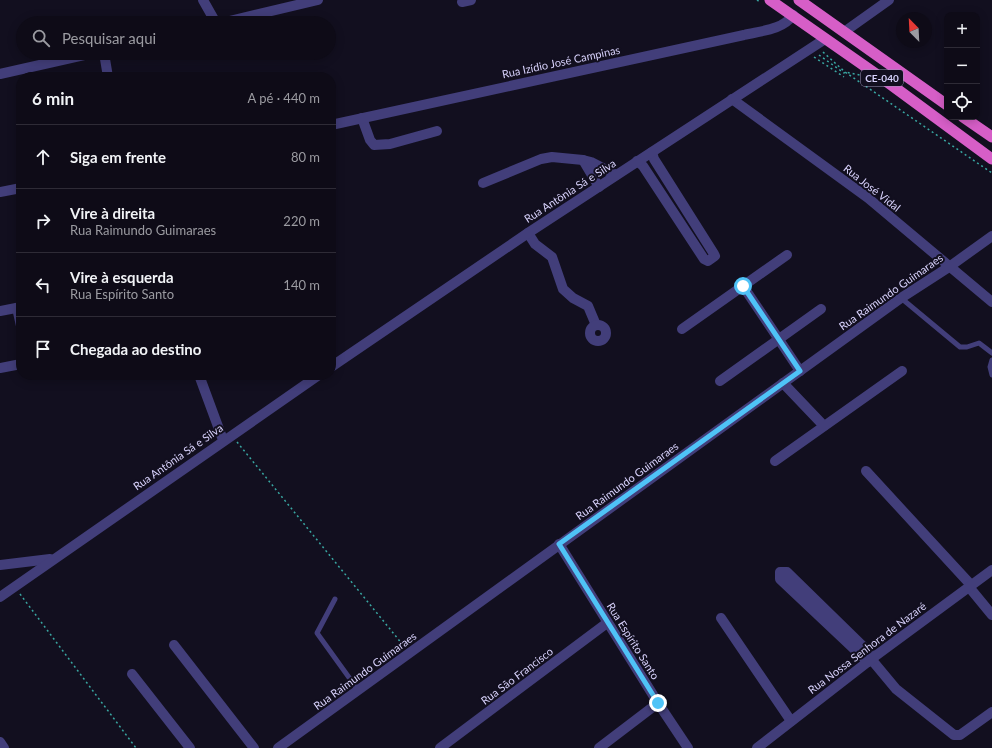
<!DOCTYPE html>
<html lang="pt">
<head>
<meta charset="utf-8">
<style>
	:root { --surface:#0e0b17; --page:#1c1924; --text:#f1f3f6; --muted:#9b9ba1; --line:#2e2b36 }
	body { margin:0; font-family:Lato,sans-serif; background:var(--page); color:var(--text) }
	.controls { position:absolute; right:12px; top:12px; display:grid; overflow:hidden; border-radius:8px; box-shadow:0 2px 10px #0003 }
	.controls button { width:36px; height:36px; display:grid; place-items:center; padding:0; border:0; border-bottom:1px solid var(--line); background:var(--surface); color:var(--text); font:20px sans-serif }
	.compass { position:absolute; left:896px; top:12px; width:36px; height:36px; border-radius:50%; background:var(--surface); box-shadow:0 2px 10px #0003; rotate:336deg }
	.stop { position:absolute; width:12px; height:12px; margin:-9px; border:3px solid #4fc3f7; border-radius:50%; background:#fff }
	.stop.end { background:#4fc3f7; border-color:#fff; box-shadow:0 1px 4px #0008 }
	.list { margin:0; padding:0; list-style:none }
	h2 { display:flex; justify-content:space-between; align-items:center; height:52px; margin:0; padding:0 16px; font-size:17px }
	h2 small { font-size:13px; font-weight:400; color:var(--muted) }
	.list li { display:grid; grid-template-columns:26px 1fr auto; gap:12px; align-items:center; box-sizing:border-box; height:64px; padding:0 16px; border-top:1px solid var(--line) }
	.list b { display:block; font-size:15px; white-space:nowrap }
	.list p { margin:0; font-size:13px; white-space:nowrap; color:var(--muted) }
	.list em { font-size:13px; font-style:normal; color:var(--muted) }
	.icon { flex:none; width:22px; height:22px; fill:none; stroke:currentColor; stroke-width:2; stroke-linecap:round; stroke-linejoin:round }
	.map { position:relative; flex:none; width:992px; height:748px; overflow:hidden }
	.search { position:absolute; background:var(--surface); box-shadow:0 2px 10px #0003; left:16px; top:16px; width:320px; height:44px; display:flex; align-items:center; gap:10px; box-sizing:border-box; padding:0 14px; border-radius:22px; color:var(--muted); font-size:15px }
	.panel { position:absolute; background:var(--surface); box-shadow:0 2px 10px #0003; left:16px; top:72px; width:320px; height:308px; border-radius:16px }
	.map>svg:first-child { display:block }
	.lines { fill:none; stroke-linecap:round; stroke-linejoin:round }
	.path { stroke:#39a7a2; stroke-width:1.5; stroke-dasharray:2 3; stroke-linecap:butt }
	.service { stroke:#423e7a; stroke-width:5 }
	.minor { stroke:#423e7a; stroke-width:10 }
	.tertiary { stroke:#423e7a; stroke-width:10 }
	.trunk { stroke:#d65ec7; stroke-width:11 }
	.route { stroke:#4fc3f7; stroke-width:5 }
	.labels { text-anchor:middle; stroke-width:4; stroke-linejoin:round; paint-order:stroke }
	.shield { fill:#120f1f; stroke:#9c97b9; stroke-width:1 }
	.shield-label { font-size:10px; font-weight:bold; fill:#d7d1fb }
	.street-label { font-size:11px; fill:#d7d1fb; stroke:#120f1f }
</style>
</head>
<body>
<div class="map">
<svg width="992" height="748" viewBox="0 0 992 748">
	<rect width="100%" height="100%" fill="#120f1f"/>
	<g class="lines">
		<g class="path">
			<polyline points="757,0 761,3"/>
			<polyline points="823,52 845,72 992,173"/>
			<polyline points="819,55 844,73 845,72 860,75"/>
			<polyline points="814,57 844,77"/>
			<polyline points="237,442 403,645"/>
			<polyline points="20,594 136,748"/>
		</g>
		<g class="service">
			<polyline points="901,298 960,347 967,347 979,343 992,353"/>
			<polyline points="992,360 990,367 992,375"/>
			<polyline points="335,599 317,633 358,690"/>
		</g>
		<g class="minor">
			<polyline points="203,0 216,23"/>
			<polyline points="462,2 471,0"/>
			<polyline points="844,32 889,0"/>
			<polyline points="104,53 108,77"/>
			<polyline points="732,99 868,198 992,302"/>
			<polyline points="362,118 370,140 374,145 390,144 437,131"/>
			<polyline points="637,161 643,166 704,259 708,261 715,256 714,254 654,159 652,152"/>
			<polyline points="483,183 541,159 552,157 583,160"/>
			<polyline points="599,187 583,160 591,162 616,175"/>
			<polyline points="528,233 535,244 552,257 563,289 573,298 588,306 596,325"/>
			<polyline points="743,286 800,371"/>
			<polyline points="17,308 21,326"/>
			<polyline points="0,311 21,307"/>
			<circle cx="598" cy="333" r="8"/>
			<polyline points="682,329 787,255"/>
			<polyline points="331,367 528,233 825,39"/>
			<polyline points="0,368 21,364"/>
			<polyline points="199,375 223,440"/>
			<polyline points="720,381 821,309"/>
			<polyline points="783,383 824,426"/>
			<polyline points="775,461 902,371"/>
			<polyline points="866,471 971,585"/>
			<polyline points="559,544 658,703 688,748"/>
			<polyline points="0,565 50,559"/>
			<polyline points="969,587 992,615"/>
			<polyline points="0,597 319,375"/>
			<polyline points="721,618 791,721"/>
			<polyline points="174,645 254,748"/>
			<polyline points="871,659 896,689 954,735 960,735 992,712"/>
			<polyline points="868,662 780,579 780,572 787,572 874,657"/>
			<polyline points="132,674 190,748"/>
			<polyline points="0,742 4,748"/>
			<polyline points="278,748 901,298 949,267 992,236"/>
			<polyline points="440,748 607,623"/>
			<polyline points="599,748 658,703"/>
			<polyline points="757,748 874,657 992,570"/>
		</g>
		<g class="tertiary">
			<polyline points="221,23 318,0"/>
			<polyline points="0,74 93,53"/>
			<path d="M331,125l413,-90c16,-4 39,-5 49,-20"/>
			<polyline points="0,192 21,188"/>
		</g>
		<g class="trunk">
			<polyline points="770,0 886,81 992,159"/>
			<polyline points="799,0 947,105"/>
			<polyline points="963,117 992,137"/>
		</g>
	</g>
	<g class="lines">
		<polyline class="route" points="658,703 559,544 800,371 743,286"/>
	</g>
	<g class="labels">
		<rect class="shield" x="861" y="70" width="42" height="16" rx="3"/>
		<g class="shield-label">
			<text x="882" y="82">CE-040</text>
		</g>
		<g class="street-label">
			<text transform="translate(561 62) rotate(-12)" y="4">Rua Izídio José Campinas</text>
			<text transform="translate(872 188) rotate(38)" y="4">Rua José Vidal</text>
			<text transform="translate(570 191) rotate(-33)" y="4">Rua Antônia Sá e Silva</text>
			<text transform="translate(891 292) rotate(-35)" y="4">Rua Raimundo Guimaraes</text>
			<text transform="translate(178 457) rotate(-35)" y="4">Rua Antônia Sá e Silva</text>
			<text transform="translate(627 481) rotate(-36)" y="4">Rua Raimundo Guimaraes</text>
			<text transform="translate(633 641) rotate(58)" y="4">Rua Espírito Santo</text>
			<text transform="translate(867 648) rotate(-37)" y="4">Rua Nossa Senhora de Nazaré</text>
			<text transform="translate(365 671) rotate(-36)" y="4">Rua Raimundo Guimaraes</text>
			<text transform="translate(517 676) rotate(-37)" y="4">Rua São Francisco</text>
		</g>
	</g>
</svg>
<div class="controls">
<button>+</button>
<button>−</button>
<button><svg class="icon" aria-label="locate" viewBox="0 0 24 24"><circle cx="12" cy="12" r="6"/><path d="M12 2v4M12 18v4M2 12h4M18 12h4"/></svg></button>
</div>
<svg class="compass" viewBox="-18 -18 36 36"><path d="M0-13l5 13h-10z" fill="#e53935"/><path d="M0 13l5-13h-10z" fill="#9b9ba1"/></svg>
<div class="stop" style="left:743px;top:286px"></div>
<div class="stop end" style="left:658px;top:703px"></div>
<div class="search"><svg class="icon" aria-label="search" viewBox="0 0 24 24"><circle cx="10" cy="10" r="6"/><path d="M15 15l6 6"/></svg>Pesquisar aqui</div>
<section class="panel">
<h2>6 min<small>A pé · 440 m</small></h2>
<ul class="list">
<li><svg class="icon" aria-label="ahead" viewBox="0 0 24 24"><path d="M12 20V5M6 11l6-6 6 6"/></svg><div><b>Siga em frente</b></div><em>80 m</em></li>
<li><svg class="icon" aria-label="right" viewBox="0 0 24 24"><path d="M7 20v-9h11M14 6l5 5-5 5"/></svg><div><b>Vire à direita</b><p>Rua Raimundo Guimaraes</p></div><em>220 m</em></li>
<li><svg class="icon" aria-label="left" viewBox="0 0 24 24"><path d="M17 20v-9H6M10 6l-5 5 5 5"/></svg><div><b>Vire à esquerda</b><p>Rua Espírito Santo</p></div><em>140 m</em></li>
<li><svg class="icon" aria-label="arrive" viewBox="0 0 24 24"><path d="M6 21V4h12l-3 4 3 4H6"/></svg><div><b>Chegada ao destino</b></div></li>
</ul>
</section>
</div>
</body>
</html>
